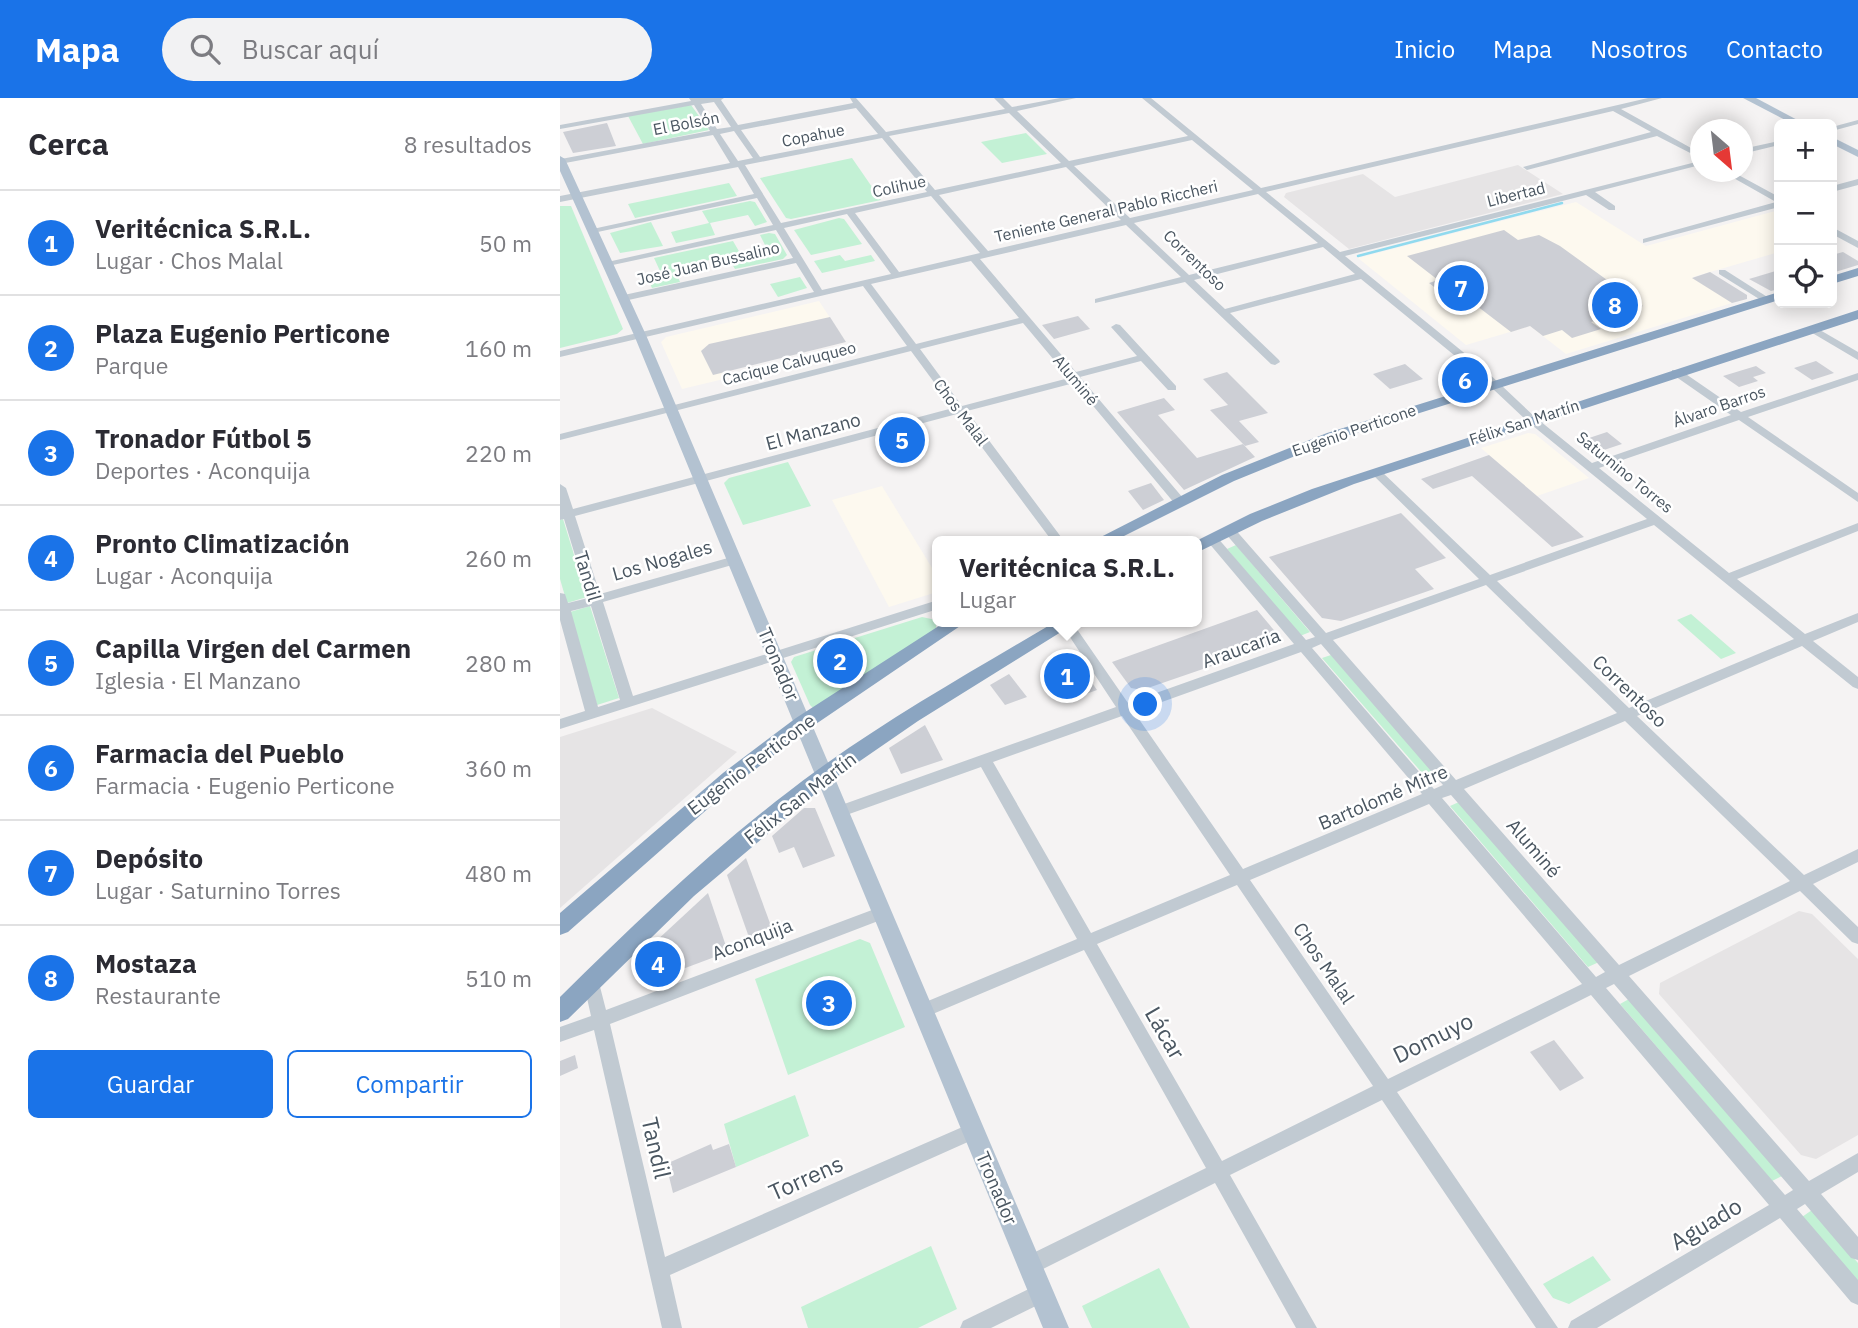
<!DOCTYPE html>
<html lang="es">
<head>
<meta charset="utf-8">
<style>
	:root { --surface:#fff; --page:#f2f2f3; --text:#2b2b33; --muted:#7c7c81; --line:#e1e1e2; --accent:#1a73e8 }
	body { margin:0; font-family:"IBM Plex Sans",sans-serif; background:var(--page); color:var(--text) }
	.controls { position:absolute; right:21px; top:21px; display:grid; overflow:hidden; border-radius:10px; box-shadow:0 4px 18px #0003 }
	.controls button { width:63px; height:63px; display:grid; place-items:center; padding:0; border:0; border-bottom:2px solid var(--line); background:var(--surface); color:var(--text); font:35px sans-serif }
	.compass { position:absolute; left:1130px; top:21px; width:63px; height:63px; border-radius:50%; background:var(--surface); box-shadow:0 4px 18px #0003; rotate:152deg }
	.you { position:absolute; left:586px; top:607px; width:24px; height:24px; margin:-18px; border:5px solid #fff; border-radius:50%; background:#1a73e8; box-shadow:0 0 0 10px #1a73e833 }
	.badge { display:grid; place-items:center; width:46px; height:46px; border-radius:50%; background:var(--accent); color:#fff; font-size:23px; font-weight:700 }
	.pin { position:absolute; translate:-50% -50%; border:4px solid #fff; box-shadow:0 2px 7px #0006 }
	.popup { position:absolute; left:372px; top:438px; width:270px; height:91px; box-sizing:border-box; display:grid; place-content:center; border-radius:10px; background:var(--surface); filter:drop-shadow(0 2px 5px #0005); font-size:23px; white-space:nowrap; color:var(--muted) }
	.popup b { font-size:26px; color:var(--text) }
	.popup::after { content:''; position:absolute; left:50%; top:100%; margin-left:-14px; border:14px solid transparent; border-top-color:var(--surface) }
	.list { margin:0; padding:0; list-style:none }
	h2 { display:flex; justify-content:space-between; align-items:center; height:91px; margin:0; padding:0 28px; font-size:30px }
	h2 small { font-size:23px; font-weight:400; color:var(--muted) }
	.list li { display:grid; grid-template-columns:46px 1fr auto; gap:21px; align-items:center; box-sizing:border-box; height:105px; padding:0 28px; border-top:2px solid var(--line) }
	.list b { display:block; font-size:26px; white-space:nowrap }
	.list p { margin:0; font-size:23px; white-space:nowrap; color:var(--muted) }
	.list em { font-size:23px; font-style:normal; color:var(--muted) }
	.actions { display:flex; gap:14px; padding:21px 28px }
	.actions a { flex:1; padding:16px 0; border:2px solid var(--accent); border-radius:10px; text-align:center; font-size:24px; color:var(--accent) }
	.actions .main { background:var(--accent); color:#fff }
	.icon { flex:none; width:38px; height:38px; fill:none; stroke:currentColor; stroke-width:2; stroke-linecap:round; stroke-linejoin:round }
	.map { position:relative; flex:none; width:1298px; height:1230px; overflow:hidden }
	header { display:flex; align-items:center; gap:42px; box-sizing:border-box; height:98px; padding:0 35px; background:var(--accent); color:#fff }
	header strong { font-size:33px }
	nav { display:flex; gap:38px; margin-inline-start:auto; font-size:24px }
	.search { width:490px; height:63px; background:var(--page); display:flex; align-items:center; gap:18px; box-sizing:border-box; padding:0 24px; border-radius:38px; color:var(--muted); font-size:26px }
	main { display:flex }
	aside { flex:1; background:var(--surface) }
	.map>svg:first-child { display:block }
	.commercial { fill:#fdf9ef }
	.education { fill:#e6e4e5 }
	.green { fill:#c3f1d5 }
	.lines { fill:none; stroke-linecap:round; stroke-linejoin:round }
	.stream { stroke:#90daee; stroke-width:2.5 }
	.building { fill:#cdcfd5 }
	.minor { fill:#c1cad2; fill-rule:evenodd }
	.major { fill:#b3c2d1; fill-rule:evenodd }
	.highway { fill:#8ba5c1; fill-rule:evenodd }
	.labels { text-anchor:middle; stroke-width:5; stroke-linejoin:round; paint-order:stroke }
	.far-street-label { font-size:16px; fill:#4a5661; stroke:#fff }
	.street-label { font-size:19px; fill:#4a5661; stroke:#fff }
	.near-street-label { font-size:23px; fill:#4a5661; stroke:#fff }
</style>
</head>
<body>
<header>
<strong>Mapa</strong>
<div class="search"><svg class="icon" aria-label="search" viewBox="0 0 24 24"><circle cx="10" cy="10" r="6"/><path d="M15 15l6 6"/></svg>Buscar aquí</div>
<nav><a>Inicio</a><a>Mapa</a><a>Nosotros</a><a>Contacto</a></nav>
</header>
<main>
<aside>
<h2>Cerca<small>8 resultados</small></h2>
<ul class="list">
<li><span class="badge">1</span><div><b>Veritécnica S.R.L.</b><p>Lugar · Chos Malal</p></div><em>50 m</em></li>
<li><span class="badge">2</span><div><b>Plaza Eugenio Perticone</b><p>Parque</p></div><em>160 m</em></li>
<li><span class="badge">3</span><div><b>Tronador Fútbol 5</b><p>Deportes · Aconquija</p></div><em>220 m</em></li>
<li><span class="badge">4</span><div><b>Pronto Climatización</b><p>Lugar · Aconquija</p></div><em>260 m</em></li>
<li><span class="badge">5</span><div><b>Capilla Virgen del Carmen</b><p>Iglesia · El Manzano</p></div><em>280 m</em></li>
<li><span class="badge">6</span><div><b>Farmacia del Pueblo</b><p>Farmacia · Eugenio Perticone</p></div><em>360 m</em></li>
<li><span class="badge">7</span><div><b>Depósito</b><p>Lugar · Saturnino Torres</p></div><em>480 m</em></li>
<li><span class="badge">8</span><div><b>Mostaza</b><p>Restaurante</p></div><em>510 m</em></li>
</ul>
<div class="actions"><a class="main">Guardar</a><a>Compartir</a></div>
</aside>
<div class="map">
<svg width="1298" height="1230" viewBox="0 0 1298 1230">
	<rect width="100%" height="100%" fill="#f5f3f3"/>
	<g class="commercial">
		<polygon points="1016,104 1086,148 1219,112 1219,154 1133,179 1172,205 1006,256 970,228 906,247 798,160"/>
		<polygon points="259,203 286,244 165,273 168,280 122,291 101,244 106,239"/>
		<polygon points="968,335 975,336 1029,380 977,398 921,350"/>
		<polygon points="322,388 377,478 377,494 329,509 272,402"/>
	</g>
	<g class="education">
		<polygon points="958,67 1003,96 789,151 724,99 726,95 803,76 835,99"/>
		<polygon points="92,610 177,654 0,810 0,639"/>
		<polygon points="1239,813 1252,816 1298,861 1298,1037 1256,1061 1241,1057 1099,896 1100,885"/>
	</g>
	<g class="green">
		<polygon points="131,7 149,32 83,46 68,18"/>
		<polygon points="466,35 487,56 442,65 421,44"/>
		<polygon points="292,60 321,102 231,121 226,120 200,80"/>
		<polygon points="169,85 177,98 75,120 68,106"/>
		<polygon points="190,103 195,104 207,124 195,128 188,117 150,125 155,137 116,145 111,134 149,125 142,113"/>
		<polygon points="0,108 11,108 63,231 57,236 0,250"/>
		<polygon points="279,120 284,121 302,146 251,157 234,132"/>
		<polygon points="91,124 103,148 60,155 50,135"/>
		<polygon points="209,135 215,136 227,157 223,161 175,171 167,158 114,170 120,184 92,190 86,177 100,173 94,160 173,143 180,155 206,149 200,137"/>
		<polygon points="280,157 285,163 311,157 315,163 262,175 254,163"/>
		<polygon points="240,179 247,190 218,199 210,186"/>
		<polygon points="228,364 251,408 183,427 164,385 169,380"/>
		<polygon points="3,421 27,499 7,505 0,481 0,422"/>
		<polygon points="676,447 750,534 740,538 667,451"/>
		<polygon points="30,508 59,600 37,607 10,514"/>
		<polygon points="1131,516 1176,555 1161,561 1117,522"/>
		<polygon points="362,519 376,522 376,531 253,610 250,607 231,564 234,559"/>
		<polygon points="771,557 879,680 870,684 762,560"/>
		<polygon points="899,704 1039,864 1028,869 890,708"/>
		<polygon points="300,841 310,845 345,929 228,977 195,881"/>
		<polygon points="1069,901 1222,1078 1212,1083 1060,906"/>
		<polygon points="235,997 249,1038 176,1069 164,1026"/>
		<polygon points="1252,1112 1298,1165 1298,1184 1242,1119"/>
		<polygon points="371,1148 397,1211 358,1230 248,1230 241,1209"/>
		<polygon points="1033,1158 1051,1182 1009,1206 993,1200 983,1186"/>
		<polygon points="599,1170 630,1230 532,1230 522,1208"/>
	</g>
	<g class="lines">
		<polyline class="stream" points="798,158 1002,105"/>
	</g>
	<g class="building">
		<polygon points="47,25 56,48 13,55 3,34"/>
		<polygon points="944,132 958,142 979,137 1000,148 1083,208 1031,224 1041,231 1012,240 1002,232 983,238 970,228 951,234 900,195 887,199 869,185 878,182 847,158"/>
		<polygon points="1283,154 1298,163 1298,167 1272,175 1272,157"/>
		<polygon points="1219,172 1219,191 1211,193 1189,181"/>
		<polygon points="1150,174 1187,197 1187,201 1172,205 1132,180"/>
		<polygon points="518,218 530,231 494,241 482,227"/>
		<polygon points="270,219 286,244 153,277 141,253 149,246"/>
		<polygon points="1256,263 1274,275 1252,282 1234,270"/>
		<polygon points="845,266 863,281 830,291 813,276"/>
		<polygon points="1196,268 1206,275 1193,279 1198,283 1179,289 1163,278"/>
		<polygon points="667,274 708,315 679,323 699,344 685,348 650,312 668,307 643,281"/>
		<polygon points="604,300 615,312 598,317 637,360 683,346 695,359 624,392 557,314"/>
		<polygon points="344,333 353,348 340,351 331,337"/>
		<polygon points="1047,334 1062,346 1044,352 1033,351 1023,342"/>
		<polygon points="929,357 977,398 1024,439 992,449 912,378 873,391 861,381"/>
		<polygon points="591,385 604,402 583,412 568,393"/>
		<polygon points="841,415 886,460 855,471 874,491 781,523 762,520 709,459"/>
		<polygon points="697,512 718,537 716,546 582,592 571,590 552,564"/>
		<polygon points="516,561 537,592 504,604 483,573"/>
		<polygon points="449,576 467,599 445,607 430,587"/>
		<polygon points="365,627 383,662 341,676 329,650"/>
		<polygon points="244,710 255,710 275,758 243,770 234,749 219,755 212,738"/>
		<polygon points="186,760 214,836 191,845 167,777"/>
		<polygon points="148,795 168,854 88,884 80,858"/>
		<polygon points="994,942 1024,980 1000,993 970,954"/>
		<polygon points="15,957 18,970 0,978 0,963"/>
		<polygon points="151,1046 153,1052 169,1046 176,1069 113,1095 106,1066"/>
	</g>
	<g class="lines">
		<g class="minor">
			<path d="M129,0h35l-3,2 17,25 115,-22 -3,-5h6l30,34 119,-23 -11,-11h9l9,9 48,-9h16l-59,13 52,50 119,-25 -46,-38h9l110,90 387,-90h14l-41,11 79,44v5l-43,-22 -130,34 -4,-3 128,-35 -38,-21 -347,81 74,60 360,-91v4l-105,27 20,14v4h-6l-23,-15 -241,61 139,113 51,48 57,46 139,-48 -59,-41v-4h8l61,42 117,-39v7l-110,37 110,76v9l-119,-82 -140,48 130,105 129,-50v8l-121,48 68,55 53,-21v9l-45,19 45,36v12l-5,-2 -51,-41 -165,70 167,159 54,-26v13l-45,22 45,43v17l-6,-2 -52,-51 -171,85 180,205 49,-28v19l-37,22 37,43v23l-7,-2 -46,-54 -8,5 61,71v25l-7,-3 -71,-84 -183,110h-29l3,-7 198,-116 -178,-210 -194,97 161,236h-22l-154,-228 -152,75 87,153h-21l-81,-145 -178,89 -7,3 -7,-3 -3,-7 3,-7 183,-90 -122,-218 -156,66 -6,2 -6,-2 -2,-5 2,-5 161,-67 -96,-172 -143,51 -5,-2 -2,-4 2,-4 283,-101 -56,-85h12l56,81 166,-59 -86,-102 -2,-3 2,-3h8l90,104 9,-3 -90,-104 -2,-3 2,-3h8l93,106 153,-54 -107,-105v-4h8l110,105 157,-56 -120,-98 -51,-48 -115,-94 -131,34 49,47 1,2 -5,3 -4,-1 -86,-82 -90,21v-4l86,-22 -55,-52 -146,34 96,113 61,-16 -26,-29 5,-3 4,1 56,61v4h-8l-27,-29 -61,16 103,121v6h-8l-101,-121 -107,28 97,130h-12l-95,-127 -382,102 25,78 135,-38 6,4 -2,3 -136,39 30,94 305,-96v9l-378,120v-10l25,-8 -25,-91v-27l5,1 3,9 20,-5 -24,-79 -4,1v-36l6,4 7,21 380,-101 -42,-57 -351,89v-6l347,-88 -44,-60 -303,71v-6l254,-59 -18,-29 -172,38 -5,-3 5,-3 169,-37 -17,-28 -168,36 -5,-3 170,-38 -16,-27 -164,35 -5,-3 166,-36 -16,-27 -178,35v-6l170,-33 -17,-28 -153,29 1,-5 149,-28 -16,-26 -134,24v-4l131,-24zM154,4l17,25 -14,2 -16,-25zM296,10l22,26 -118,23 -19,-27zM449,15l52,50 -126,27 -46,-54zM174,33l19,27 -15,3 -18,-27zM322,40l45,54 -146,31 -36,-58zM632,42l61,50 -123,28 -56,-52zM506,69l55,53 -133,31 -49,-56zM698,96l60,49 -129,32 -55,-52zM371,98l49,57 -81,19 -44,-59zM287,116l44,60 -69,16 -38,-62zM763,149l32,27 -130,35 -31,-29zM411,163l48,57 -103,26 -45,-60zM463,225l46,55 -107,28 -42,-57zM1094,427l140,114 -165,69 -132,-127zM926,487l131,128 -161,67 -123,-140zM31,508l29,94 -22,7 -27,-96zM761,546l122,141 -9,4 -122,-141zM741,554l121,142 -179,75 -109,-157zM562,618l108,159 -139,58 -98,-171zM1065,623l165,160 -171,84 -155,-176zM891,697l154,177 -9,5 -154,-179zM869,706l153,180 -194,95 -138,-199zM677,787l136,201 -151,75 -125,-217zM1054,886l179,206 -8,5 -179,-207z"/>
			<polygon points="1298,22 1298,26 1272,33 1272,29"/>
			<polygon points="1219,43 1219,47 1182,56 1182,51"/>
			<polygon points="1163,74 1173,74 1219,99 1219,109 1083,145 1083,141 1216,104"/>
			<polygon points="1298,81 1298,87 1272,94 1272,88"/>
			<polygon points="1272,129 1298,143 1298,150 1272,136"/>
			<polygon points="1159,172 1165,172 1212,202 1204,204 1159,176"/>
			<polygon points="1253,228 1298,254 1298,262 1249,233 1249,229"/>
			<polygon points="320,809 326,810 328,815 326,820 50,926 105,1159 407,1027 413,1025 419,1027 422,1033 419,1039 110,1177 122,1230 102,1230 34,932 0,944 0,929 31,918 23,882 25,877 31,875 37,877 46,912"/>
			<polygon points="481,1185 488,1188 491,1195 488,1202 431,1230 400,1230 403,1223"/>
		</g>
		<g class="major">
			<polygon points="1183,0 1196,0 1245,26 1233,26"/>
			<polygon points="1272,39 1298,52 1298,59 1272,46"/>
			<polygon points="0,58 5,61 86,237 509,1230 483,1230 74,237 0,73"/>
		</g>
		<g class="highway">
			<polygon points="1298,170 1298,178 1272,186 1272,178"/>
			<polygon points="1219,194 1219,202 777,341 674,383 554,443 533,443 662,377 767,335"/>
			<polygon points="1298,212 1298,221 794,386 702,423 636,455 636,443 690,416 752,391"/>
			<polygon points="385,524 406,524 250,630 177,685 8,834 0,837 0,815 163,675 236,620"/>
			<path d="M495,524h22l-159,99 -90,62 -134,113 -126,123 -8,3v-25c81,-80 164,-159 256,-226 76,-55 158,-101 239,-149z"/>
		</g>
	</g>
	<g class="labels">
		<g class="far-street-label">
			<text transform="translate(126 25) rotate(-11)" y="6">El Bolsón</text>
			<text transform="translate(253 37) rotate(-11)" y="6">Copahue</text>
			<text transform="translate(339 88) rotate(-12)" y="6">Colihue</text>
			<text transform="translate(956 96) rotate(-14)" y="6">Libertad</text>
			<text transform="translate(546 113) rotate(-13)" y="6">Teniente General Pablo Riccheri</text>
			<text transform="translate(635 162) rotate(44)" y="6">Correntoso</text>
			<text transform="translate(148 165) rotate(-13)" y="6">José Juan Bussalino</text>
			<text transform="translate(229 265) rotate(-14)" y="6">Cacique Calvuqueo</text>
			<text transform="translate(516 282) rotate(50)" y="6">Aluminé</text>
			<text transform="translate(1159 308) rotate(-19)" y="6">Álvaro Barros</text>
			<text transform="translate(401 314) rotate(53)" y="6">Chos Malal</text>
			<text transform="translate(964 324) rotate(-18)" y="6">Félix San Martín</text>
			<text transform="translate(794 332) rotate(-19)" y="6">Eugenio Perticone</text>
			<text transform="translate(1065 374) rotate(39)" y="6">Saturnino Torres</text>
		</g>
		<g class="street-label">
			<text transform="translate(253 333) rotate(-15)" y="7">El Manzano</text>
			<text transform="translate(102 462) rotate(-16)" y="7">Los Nogales</text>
			<text transform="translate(28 478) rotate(73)" y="7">Tandil</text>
			<text transform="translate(681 550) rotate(-20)" y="7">Araucaria</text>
			<text transform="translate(219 566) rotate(67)" y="7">Tronador</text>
			<text transform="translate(1070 593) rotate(44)" y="7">Correntoso</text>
			<text transform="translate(191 666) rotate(-37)" y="7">Eugenio Perticone</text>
			<text transform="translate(823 699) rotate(-23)" y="7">Bartolomé Mitre</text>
			<text transform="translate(240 700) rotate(-38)" y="7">Félix San Martín</text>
			<text transform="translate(974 750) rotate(49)" y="7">Aluminé</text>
			<text transform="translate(192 841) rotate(-21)" y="7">Aconquija</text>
			<text transform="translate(764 865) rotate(56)" y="7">Chos Malal</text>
			<text transform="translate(437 1090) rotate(67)" y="7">Tronador</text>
		</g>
		<g class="near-street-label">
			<text transform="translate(605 935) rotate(60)" y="8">Lácar</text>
			<text transform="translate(873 940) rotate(-26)" y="8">Domuyo</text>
			<text transform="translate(96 1050) rotate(77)" y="8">Tandil</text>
			<text transform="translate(246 1080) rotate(-24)" y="8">Torrens</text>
			<text transform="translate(1146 1126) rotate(-31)" y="8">Aguado</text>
		</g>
	</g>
</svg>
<div class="controls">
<button>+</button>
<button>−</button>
<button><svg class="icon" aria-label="locate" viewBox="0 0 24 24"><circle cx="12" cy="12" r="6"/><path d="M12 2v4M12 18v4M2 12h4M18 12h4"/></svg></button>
</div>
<svg class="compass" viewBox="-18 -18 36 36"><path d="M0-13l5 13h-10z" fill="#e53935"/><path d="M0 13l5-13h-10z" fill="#7c7c81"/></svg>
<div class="you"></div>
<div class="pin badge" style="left:507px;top:578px">1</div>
<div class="popup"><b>Veritécnica S.R.L.</b>Lugar</div>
<div class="pin badge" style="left:280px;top:563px">2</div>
<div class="pin badge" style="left:269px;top:905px">3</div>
<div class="pin badge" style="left:98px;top:866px">4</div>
<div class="pin badge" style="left:342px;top:342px">5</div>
<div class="pin badge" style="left:905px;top:282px">6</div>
<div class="pin badge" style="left:901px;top:190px">7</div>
<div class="pin badge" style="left:1055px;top:207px">8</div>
</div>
</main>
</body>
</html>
